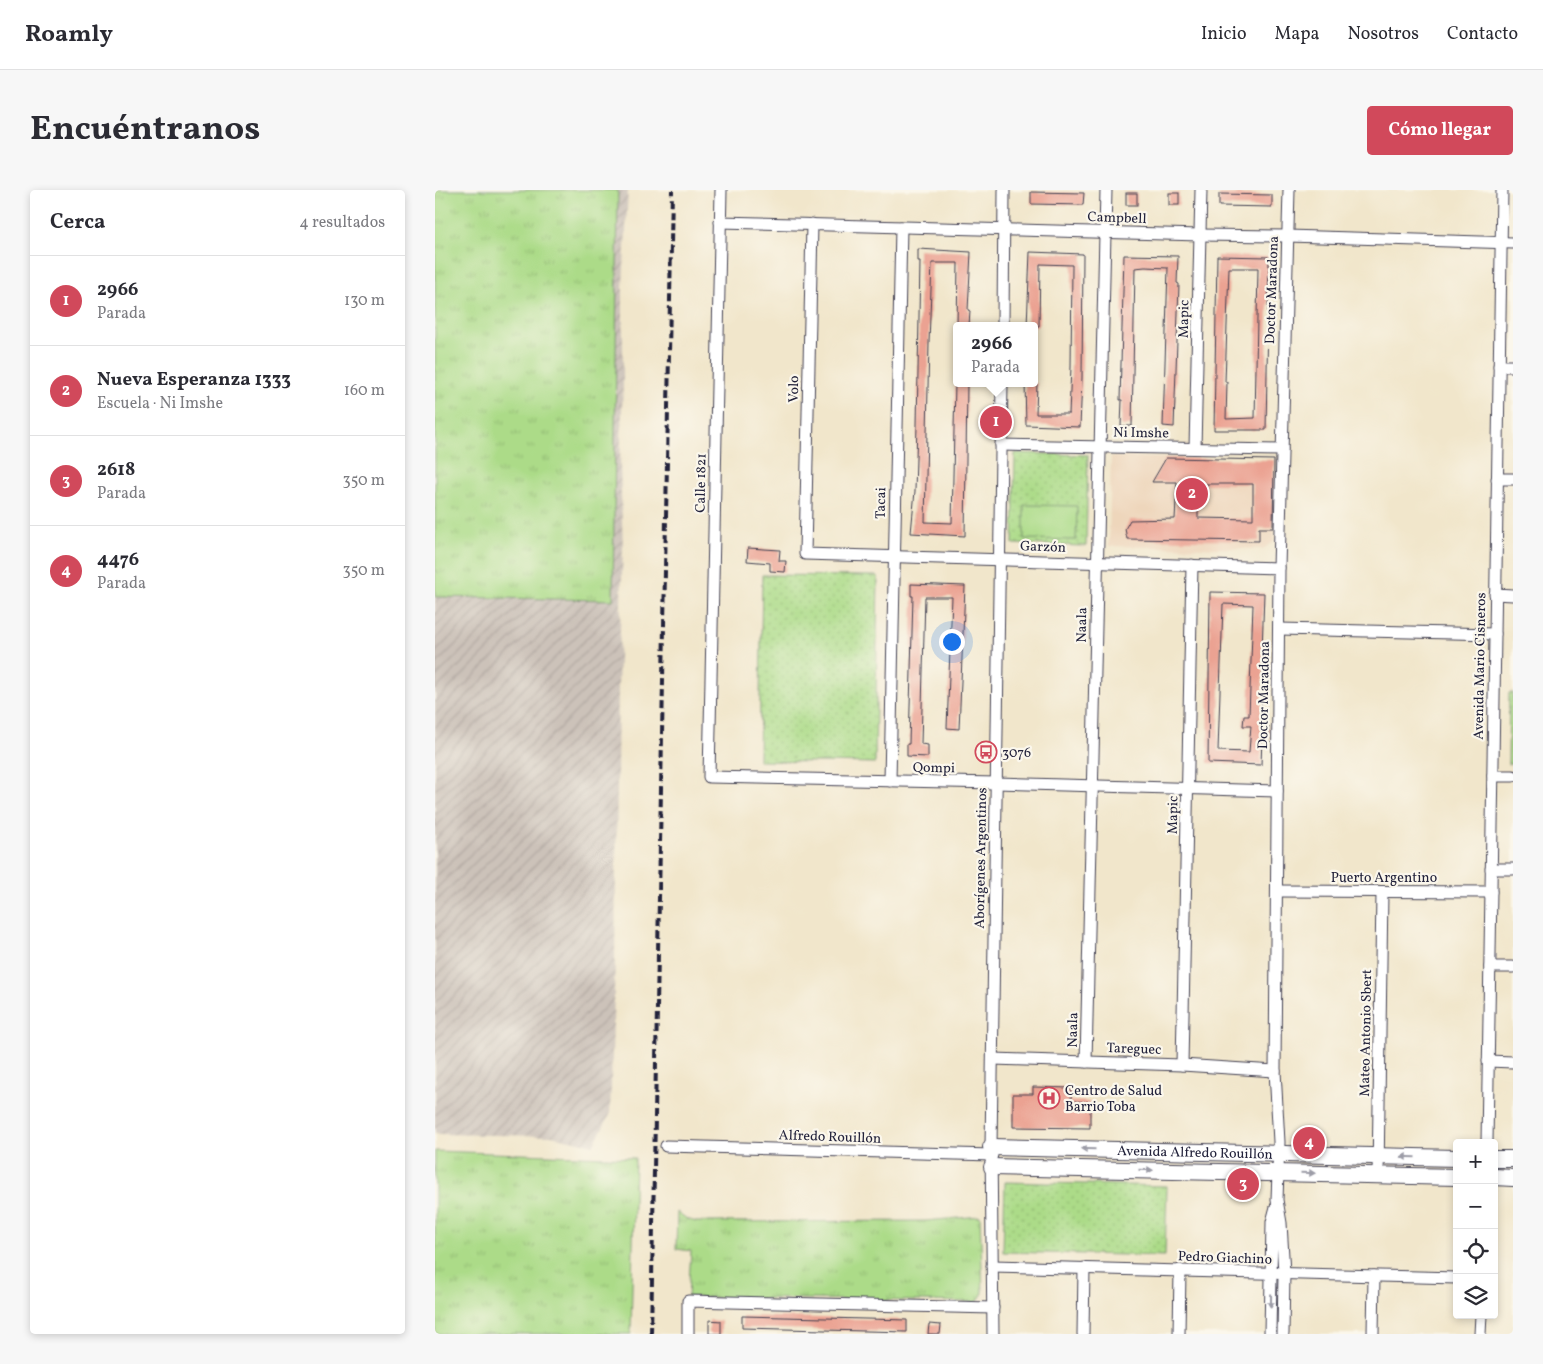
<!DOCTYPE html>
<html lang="es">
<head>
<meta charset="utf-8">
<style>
	:root { --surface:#fff; --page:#f7f7f7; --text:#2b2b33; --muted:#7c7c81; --line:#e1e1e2; --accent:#d1495b }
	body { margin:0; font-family:Vollkorn,serif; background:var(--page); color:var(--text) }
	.controls { position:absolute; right:15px; bottom:15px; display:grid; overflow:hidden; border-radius:5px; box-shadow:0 2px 8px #0003 }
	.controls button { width:45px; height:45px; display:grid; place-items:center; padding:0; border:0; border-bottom:1px solid var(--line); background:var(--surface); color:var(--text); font:25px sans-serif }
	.you { position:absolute; left:516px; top:451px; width:18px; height:18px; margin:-12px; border:4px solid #fff; border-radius:50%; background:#1a73e8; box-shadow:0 0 0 8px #1a73e833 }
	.badge { display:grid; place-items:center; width:32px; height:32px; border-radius:50%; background:var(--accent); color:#fff; font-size:16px; font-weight:700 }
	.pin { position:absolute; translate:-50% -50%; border:2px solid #fff; box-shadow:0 1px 5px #0006 }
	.popup { position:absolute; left:518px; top:132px; width:85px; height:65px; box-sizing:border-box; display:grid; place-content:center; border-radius:5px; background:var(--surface); filter:drop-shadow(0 1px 4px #0005); font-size:16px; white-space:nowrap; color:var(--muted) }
	.popup b { font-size:19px; color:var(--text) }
	.popup::after { content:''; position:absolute; left:50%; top:100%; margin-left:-10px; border:10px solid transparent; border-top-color:var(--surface) }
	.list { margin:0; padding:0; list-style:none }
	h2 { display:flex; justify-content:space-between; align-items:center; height:65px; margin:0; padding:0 20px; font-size:21px }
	h2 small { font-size:16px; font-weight:400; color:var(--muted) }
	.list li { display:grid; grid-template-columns:32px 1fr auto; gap:15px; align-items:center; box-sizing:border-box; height:90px; padding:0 20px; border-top:1px solid var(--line) }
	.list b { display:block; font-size:19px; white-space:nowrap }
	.list p { margin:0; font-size:16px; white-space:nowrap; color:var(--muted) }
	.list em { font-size:16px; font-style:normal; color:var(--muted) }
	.icon { flex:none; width:28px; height:28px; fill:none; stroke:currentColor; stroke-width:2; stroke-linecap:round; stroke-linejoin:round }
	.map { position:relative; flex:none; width:1078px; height:1144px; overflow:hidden; border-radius:5px }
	header { display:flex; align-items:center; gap:30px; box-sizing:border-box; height:70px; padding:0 25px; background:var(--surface); border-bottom:1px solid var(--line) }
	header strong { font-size:24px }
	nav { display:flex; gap:28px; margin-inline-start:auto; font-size:18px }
	.intro { display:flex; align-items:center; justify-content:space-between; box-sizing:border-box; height:120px; padding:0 30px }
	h1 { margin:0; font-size:35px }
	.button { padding:12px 22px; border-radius:5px; background:var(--accent); color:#fff; font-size:18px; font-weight:700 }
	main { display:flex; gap:30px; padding:0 30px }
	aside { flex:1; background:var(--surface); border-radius:5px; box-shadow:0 2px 8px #0003 }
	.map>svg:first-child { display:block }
	.built { fill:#eed6bb }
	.industrial { fill:url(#industrial-furrows) }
	.grass { fill:url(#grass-tufts); stroke:#677e62 }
	.park { fill:url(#park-dots); stroke:#677e62 }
	.pitch { fill:#acdb88; stroke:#677e62 }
	.building { fill:#eba292; fill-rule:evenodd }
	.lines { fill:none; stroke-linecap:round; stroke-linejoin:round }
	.street-casing { stroke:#413f51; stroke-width:13 }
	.secondary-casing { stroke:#413f51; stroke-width:18 }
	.street { stroke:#fff; stroke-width:11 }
	.secondary { stroke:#fff; stroke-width:16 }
	.rail { stroke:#22223b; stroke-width:4; stroke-dasharray:8 4; stroke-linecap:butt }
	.oneway { fill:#9c9ca7 }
	.labels { text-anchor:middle; stroke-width:4.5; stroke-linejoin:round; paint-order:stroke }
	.street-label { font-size:14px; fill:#22223b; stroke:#fbf7ec }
	.poi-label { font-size:14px; fill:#22223b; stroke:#fbf7ec; text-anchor:start }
</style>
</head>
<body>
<header>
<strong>Roamly</strong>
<nav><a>Inicio</a><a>Mapa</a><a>Nosotros</a><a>Contacto</a></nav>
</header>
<div class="intro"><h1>Encuéntranos</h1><a class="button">Cómo llegar</a></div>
<main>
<aside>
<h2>Cerca<small>4 resultados</small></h2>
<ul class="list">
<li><span class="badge">1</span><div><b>2966</b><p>Parada</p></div><em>130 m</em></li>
<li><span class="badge">2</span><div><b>Nueva Esperanza 1333</b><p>Escuela · Ni Imshe</p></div><em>160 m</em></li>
<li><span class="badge">3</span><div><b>2618</b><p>Parada</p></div><em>350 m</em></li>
<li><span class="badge">4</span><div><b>4476</b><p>Parada</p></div><em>350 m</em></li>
</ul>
</aside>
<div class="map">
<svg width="1078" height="1144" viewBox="0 0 1078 1144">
	<defs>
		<pattern id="industrial-furrows" width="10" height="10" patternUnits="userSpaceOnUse" patternTransform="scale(1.25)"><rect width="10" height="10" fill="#ccc2b9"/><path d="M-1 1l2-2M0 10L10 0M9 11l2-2" fill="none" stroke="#afa6a0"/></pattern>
		<pattern id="grass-tufts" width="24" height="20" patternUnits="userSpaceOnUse" patternTransform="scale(1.25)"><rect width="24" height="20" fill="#acdb88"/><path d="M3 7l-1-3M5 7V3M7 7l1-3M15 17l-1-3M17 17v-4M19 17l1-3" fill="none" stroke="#94bc76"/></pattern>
		<pattern id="park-dots" width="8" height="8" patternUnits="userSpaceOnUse" patternTransform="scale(1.25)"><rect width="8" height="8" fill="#acdb88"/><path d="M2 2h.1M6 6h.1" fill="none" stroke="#94bc76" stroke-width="1.8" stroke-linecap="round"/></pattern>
	</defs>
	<rect width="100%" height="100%" fill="#fbf7ec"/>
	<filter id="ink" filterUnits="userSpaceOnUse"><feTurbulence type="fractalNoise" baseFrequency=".02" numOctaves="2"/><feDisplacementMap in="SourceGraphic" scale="10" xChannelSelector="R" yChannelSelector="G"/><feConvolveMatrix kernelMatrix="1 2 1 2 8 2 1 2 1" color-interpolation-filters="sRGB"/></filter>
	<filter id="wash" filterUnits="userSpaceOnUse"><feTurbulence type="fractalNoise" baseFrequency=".0096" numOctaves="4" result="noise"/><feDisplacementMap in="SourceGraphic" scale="20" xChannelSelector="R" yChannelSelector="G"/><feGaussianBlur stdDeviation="1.12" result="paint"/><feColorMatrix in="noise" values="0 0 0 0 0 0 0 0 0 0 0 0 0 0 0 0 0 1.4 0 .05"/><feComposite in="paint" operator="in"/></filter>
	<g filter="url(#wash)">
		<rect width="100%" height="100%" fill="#f1e6cb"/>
		<polygon class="built" points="676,267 840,270 839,351 828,359 674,356"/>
		<polygon class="industrial" points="0,0 193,0 188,97 188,193 185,276 188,357 183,497 180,772 175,925 158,955 116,946 0,944"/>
		<g class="grass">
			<polygon points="0,0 183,0 178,410 0,407"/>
			<polygon points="0,961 200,968 196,1144 0,1144"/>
			<polygon points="242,1022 252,1029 261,1032 490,1031 545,1026 548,1103 542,1112 253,1107 256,1061 241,1059"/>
		</g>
		<g class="park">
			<polygon points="580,263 653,265 651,356 578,354"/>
			<polygon points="327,385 443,386 440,573 324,571"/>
			<polygon points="1074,503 1078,503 1078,574 1073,574"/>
			<polygon points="570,992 732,996 730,1066 568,1062"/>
		</g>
		<polygon class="pitch" points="589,315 642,316 641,350 589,349"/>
		<g id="blocks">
			<g class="building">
				<polygon points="596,2 649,3 648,15 596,14"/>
				<rect x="691" y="3" width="11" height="12"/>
				<rect x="734" y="3" width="10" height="12"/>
				<polygon points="784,4 837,5 837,17 784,16"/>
				<polygon points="483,59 536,62 533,120 535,121 534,136 522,136 523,73 497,73 494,153 490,332 517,333 520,193 532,193 530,346 476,343 480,301 482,236 485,71 483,71"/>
				<polygon points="595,62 648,64 647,188 645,237 591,235 590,193 602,193 601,224 634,224 636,177 637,75 605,74 604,136 592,136"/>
				<polygon points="689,65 743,66 742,93 744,94 739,237 728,236 733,78 710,77 700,78 697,236 686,236 687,210 685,210"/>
				<path d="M782,66l52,1 -3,173h-52zM794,78h29l-3,150 -29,1 1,-37h-2z"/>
				<path d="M731,268l108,2 -1,68h-14v13l-132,-2 -2,-10 5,-9 45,-1 2,-37h-25zM763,294h55v35l-55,-1z"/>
				<polygon points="313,358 345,360 344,371 351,371 350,382 335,381 335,373 312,371"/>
				<polygon points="476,394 530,396 524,539 512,538 517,407 490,407 486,554 493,555 493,567 472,566 472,554 474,554 478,406 476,406"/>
				<path d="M775,402l54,1 -2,59 2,1 -3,63h2l-1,10 7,1v11l-7,-1 -1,28 -53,-2zM788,414l30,1 -4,111h-5l-1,10h8l-2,26 -31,-1z"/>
				<polygon points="598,897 636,898 636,911 655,912 655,938 578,937 578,904 598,904"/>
				<polygon points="307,1126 472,1130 472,1142 307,1138"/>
				<polygon points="274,1130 286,1131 286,1144 274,1144"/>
				<polygon points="494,1134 506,1135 505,1144 493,1144"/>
			</g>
		</g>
	</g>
	<g filter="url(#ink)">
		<use href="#blocks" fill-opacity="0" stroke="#413f51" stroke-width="1"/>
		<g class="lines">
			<g class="street-casing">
				<g id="street">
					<polyline points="286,0 274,587 561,593 842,601"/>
					<polyline points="285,32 765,45 853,46 1078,53"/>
					<polyline points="377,34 370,364 844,378"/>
					<polyline points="568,136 569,0"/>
					<polyline points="1064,176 1078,176"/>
					<polyline points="566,255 847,260"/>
					<polyline points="760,258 766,0"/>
					<polyline points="1062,289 1078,289"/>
					<polyline points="1060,404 1078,405"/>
					<polyline points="845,439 1060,444"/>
					<polyline points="1058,586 1078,586"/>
					<polyline points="455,591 466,37"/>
					<polyline points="1056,679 1078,679"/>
					<polyline points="842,701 1056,702"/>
					<polyline points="1055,777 1078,777"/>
					<polyline points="558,869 747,875 840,881"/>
					<polyline points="1053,871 1078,872"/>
					<polyline points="651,872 671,0"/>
					<polyline points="747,875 757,375"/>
					<polyline points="1052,953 1067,0"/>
					<polyline points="231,956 557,965"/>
					<polyline points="943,985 947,702"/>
					<polyline points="557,1076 1022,1088"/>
					<polyline points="253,1144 253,1111 558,1118"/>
					<polyline points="558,1144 556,957 567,193"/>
					<polyline points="648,1144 649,1078"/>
					<polyline points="744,1144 745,1080"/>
					<polyline points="835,1144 837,1032 841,1017"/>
					<polyline points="848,1144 849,1083 846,1033 842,1010 844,952 840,881 844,378 854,0"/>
					<polyline points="938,1144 939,1086"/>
					<polyline points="1045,1144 1046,1125"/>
				</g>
			</g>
			<g class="secondary-casing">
				<g id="secondary">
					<path id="s1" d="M556,957l466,11"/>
					<polyline points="1059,969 1078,969"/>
					<polyline points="557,977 1022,987"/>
					<polyline points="1059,987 1078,988"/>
				</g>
			</g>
			<use href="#street" class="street"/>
			<use href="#secondary" class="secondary"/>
			<polyline class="rail" points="216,1144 237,0"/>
		</g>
		<defs><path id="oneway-solid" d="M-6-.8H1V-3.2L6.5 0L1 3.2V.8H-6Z" transform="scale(1.25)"/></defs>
		<g class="oneway">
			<use href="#oneway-solid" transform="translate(653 959) rotate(-179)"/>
			<use href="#oneway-solid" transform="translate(973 967) rotate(-179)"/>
			<use href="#oneway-solid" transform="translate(711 980) rotate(1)"/>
			<use href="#oneway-solid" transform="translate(873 983) rotate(1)"/>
			<use href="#oneway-solid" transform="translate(836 1111) rotate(91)"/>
		</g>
	</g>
	<defs>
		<g id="bus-ring" transform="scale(1.125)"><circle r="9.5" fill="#fbf7ec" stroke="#d1495b" stroke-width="1.5"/><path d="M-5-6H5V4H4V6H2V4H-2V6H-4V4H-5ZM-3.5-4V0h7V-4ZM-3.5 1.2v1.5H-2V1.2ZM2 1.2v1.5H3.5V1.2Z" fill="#d1495b"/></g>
		<g id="hospital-ring" transform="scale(1.125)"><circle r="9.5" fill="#fbf7ec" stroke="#d1495b" stroke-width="1.5"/><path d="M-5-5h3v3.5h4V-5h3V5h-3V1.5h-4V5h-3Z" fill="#d1495b"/></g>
	</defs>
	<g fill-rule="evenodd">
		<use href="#bus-ring" x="551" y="562"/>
		<use href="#hospital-ring" x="614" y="908"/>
	</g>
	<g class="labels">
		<g class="street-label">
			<text transform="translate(682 27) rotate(2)" y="5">Campbell</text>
			<text transform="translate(836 100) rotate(-88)" y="5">Doctor Maradona</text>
			<text transform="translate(748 129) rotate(-89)" y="5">Mapic</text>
			<text transform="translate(358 199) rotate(-89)" y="5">Volo</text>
			<text transform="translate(706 242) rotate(1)" y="5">Ni Imshe</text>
			<text transform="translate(265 293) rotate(-89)" y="5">Calle 1821</text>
			<text transform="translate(445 313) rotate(-89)" y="5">Tacai</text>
			<text transform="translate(608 356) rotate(2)" y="5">Garzón</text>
			<text transform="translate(646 435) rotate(-89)" y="5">Naala</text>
			<text transform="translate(1044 476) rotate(-89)" y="5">Avenida Mario Cisneros</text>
			<text transform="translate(828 505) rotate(-89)" y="5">Doctor Maradona</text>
			<text transform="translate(499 577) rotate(1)" y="5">Qompi</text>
			<text transform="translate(737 625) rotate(-89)" y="5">Mapic</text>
			<text transform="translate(545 668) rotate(-89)" y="5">Aborígenes Argentinos</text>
			<text x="949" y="692">Puerto Argentino</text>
			<text transform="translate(637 840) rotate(-89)" y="5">Naala</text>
			<text transform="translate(930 843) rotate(-89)" y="5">Mateo Antonio Sbert</text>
			<text transform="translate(699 858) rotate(2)" y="5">Tareguec</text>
			<text transform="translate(395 946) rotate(2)" y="5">Alfredo Rouillón</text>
			<text dy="5" stroke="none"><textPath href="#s1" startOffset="204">Avenida Alfredo Rouillón</textPath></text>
			<text transform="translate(790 1067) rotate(2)" y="5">Pedro Giachino</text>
		</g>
		<g class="poi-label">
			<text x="567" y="567">3076</text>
			<text x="630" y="905">Centro de Salud<tspan x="630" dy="16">Barrio Toba</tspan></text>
		</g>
	</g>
</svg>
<div class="controls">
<button>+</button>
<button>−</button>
<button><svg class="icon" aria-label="locate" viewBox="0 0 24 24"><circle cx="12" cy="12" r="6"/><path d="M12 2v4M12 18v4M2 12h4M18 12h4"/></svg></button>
<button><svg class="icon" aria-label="layers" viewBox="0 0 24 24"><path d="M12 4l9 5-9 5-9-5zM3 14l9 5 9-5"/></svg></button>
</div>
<div class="you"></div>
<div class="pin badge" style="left:561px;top:232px">1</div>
<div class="popup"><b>2966</b>Parada</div>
<div class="pin badge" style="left:757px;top:304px">2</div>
<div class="pin badge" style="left:808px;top:994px">3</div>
<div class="pin badge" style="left:874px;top:953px">4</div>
</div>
</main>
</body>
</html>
